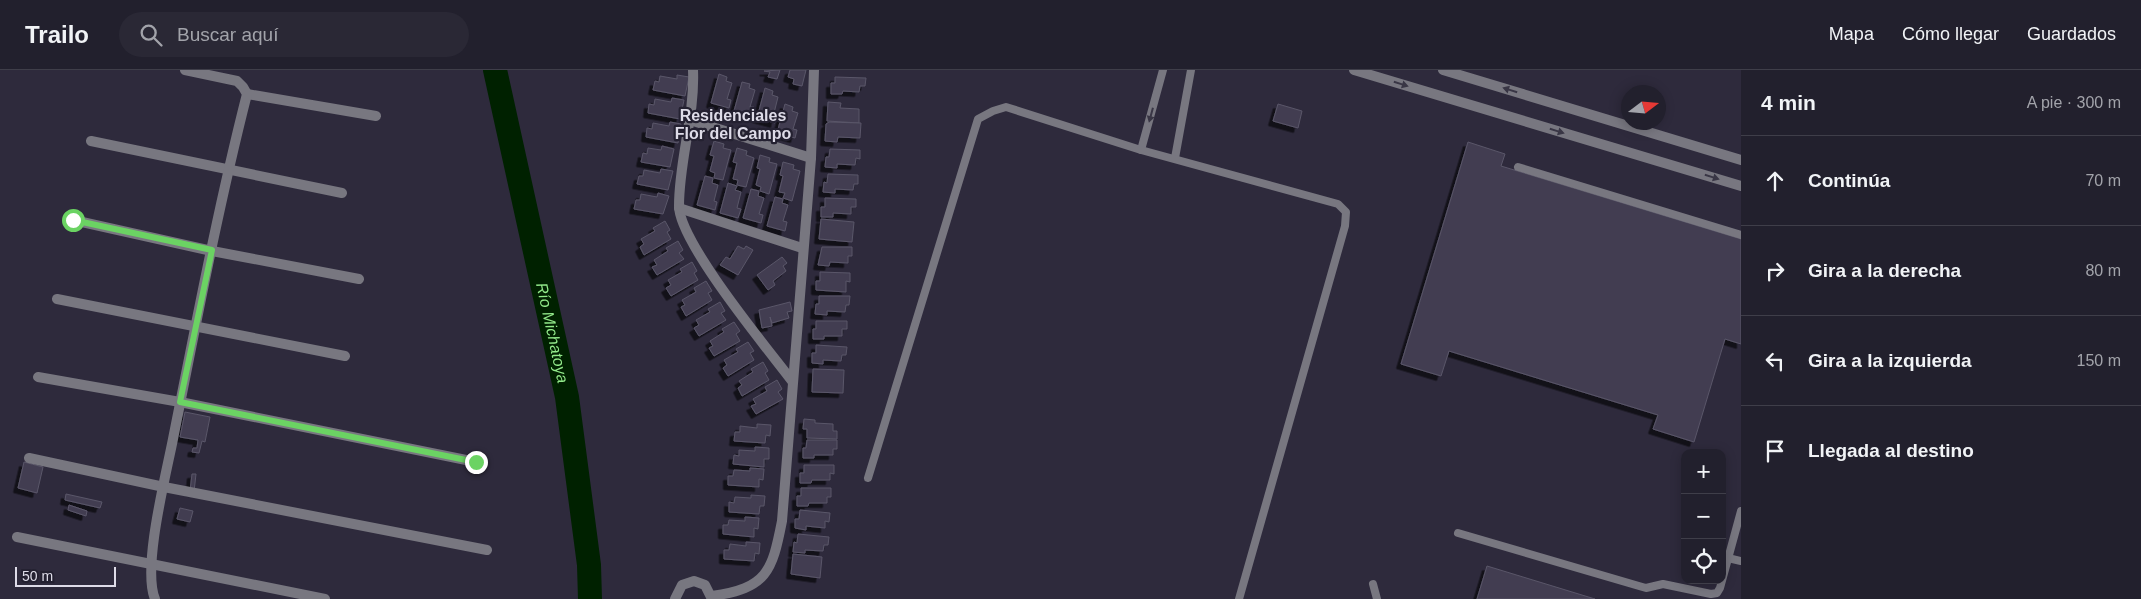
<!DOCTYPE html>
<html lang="es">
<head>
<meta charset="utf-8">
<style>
	:root { --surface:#22202d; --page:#2a2835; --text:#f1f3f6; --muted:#a2a3aa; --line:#3f3e49 }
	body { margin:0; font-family:Arial,sans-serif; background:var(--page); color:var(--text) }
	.controls { position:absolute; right:15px; bottom:15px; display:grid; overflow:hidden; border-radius:10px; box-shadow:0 2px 12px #0003 }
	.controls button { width:45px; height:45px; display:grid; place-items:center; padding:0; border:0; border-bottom:1px solid var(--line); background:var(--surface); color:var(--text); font:25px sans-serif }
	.compass { position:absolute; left:1621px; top:15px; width:45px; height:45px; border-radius:50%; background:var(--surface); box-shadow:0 2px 12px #0003; rotate:74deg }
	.scale { position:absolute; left:15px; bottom:12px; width:101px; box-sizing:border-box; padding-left:5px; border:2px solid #dedce8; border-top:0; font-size:14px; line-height:18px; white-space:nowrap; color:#dedce8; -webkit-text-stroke:4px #242131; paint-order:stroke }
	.stop { position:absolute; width:15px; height:15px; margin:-11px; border:4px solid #6bd363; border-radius:50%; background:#fff }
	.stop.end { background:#6bd363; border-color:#fff; box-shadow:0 1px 5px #0008 }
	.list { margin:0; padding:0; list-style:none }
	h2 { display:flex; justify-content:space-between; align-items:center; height:65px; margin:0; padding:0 20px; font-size:21px }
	h2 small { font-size:16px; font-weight:400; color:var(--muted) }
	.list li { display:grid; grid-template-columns:32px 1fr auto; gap:15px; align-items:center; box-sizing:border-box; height:90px; padding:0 20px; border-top:1px solid var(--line) }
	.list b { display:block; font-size:19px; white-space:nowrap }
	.list em { font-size:16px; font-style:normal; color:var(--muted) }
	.icon { flex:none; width:28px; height:28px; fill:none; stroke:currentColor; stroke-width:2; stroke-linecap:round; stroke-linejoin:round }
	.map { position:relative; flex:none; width:1741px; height:529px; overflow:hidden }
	header { display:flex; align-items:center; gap:30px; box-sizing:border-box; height:70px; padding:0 25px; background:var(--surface); border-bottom:1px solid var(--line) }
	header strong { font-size:24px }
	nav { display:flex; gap:28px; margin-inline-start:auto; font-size:18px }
	.search { width:350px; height:45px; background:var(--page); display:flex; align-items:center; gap:12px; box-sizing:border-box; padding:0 18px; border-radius:28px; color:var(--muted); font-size:19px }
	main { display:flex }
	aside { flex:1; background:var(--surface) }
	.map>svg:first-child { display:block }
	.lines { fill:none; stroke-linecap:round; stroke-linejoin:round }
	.river { stroke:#002100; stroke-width:24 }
	.building { fill:#423e51; stroke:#5a5669; filter:url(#shadow) }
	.lane { stroke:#787780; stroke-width:8 }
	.street { stroke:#787780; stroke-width:10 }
	.oneway { fill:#393645 }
	.route { stroke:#6bd363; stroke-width:6 }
	.labels { text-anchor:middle; stroke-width:4.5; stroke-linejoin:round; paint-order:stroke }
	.neighbourhood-label { font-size:16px; font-weight:bold; fill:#dedce8; stroke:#242131 }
	.water-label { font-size:16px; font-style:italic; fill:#92ea8a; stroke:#242131 }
</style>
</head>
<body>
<header>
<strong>Trailo</strong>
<div class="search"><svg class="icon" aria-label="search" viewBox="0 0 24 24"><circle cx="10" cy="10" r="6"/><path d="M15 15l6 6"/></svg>Buscar aquí</div>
<nav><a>Mapa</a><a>Cómo llegar</a><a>Guardados</a></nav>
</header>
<main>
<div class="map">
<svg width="1741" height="529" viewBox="0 0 1741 529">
	<defs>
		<filter id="shadow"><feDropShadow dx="-4.5" dy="4.5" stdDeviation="0" flood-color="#0009"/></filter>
	</defs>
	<rect width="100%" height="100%" fill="#2e2a3c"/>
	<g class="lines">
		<path class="river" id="s1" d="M495,0l72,327 22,168 1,34"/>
	</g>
	<g class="building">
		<polygon points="780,0 777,9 768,7 770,2 764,1"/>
		<polygon points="790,0 806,0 802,16 793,14 794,9 788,7"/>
		<polygon points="719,4 727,7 726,11 732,13 727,29 731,30 729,38 711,33"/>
		<polygon points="677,5 689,7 685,26 653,20 655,11 659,12 660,6 677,9"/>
		<polygon points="835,7 866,8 865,16 860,16 859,22 843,21 842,24 831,24 831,13 835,13"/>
		<polygon points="742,12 750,14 749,18 755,20 750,37 754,37 752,46 734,41"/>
		<polygon points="765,18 773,21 772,25 778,27 774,43 777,44 775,53 757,48"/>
		<polygon points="672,28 684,30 680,49 648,43 649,34 654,35 655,29 671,32"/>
		<polygon points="828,32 841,33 840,38 859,39 859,53 827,51"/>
		<polygon points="785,34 793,37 792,41 798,43 793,59 797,60 795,68 777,63"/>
		<polygon points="1278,34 1302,41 1298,58 1273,51"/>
		<polygon points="670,52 681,54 678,73 646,67 647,58 652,59 653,53 669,56"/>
		<polygon points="829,52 861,53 860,68 838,67 837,72 825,71 826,54"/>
		<polygon points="714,71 724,74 723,78 731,80 723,110 714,108 715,103 710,101 714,86 710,85"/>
		<polygon points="1468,72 1505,84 1501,96 1741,169 1741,274 1725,269 1694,372 1653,359 1658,345 1449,281 1441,306 1401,294"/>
		<polygon points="662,76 674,79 670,97 641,92 643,83 647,84 648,78 661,80"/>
		<polygon points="737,78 747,81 746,85 754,88 746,117 737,115 738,110 733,109 737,93 733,92"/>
		<polygon points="830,79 860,80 860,89 856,88 855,95 837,94 837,98 825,97 826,87 829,87"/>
		<polygon points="760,85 770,88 769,92 777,94 769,124 760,121 761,117 756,115 760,99 757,98"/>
		<polygon points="783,92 794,95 793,99 800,101 792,131 783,128 785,123 779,122 783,106 780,105"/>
		<polygon points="661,99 673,101 668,120 637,114 639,106 643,106 644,100 660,103"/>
		<polygon points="828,104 858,105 858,114 854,114 853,120 835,119 835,123 823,122 824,112 827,113"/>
		<polygon points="705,106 713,108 712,113 718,115 714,131 717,132 715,140 697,135"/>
		<polygon points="728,113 737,116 735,120 741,122 737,138 741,139 738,148 720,143"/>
		<polygon points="751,119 759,121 758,126 764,128 759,144 763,145 761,153 743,148"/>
		<polygon points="658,123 669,126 663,144 634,139 636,130 640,130 641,124 657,127"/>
		<polygon points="775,127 783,129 782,133 788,135 783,151 787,152 785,161 767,156"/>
		<polygon points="825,128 856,129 856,137 851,137 851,144 833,143 833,147 821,147 821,137 825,137"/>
		<polygon points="821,149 854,152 852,172 819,169"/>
		<polygon points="665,151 670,160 667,162 671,169 644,185 640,177 644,174 641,169 655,161 653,158"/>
		<polygon points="678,171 683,180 679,183 684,189 657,205 652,197 657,195 654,190 668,181 666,178"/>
		<polygon points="738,176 744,179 746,176 753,180 738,205 720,195 726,187 730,189"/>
		<polygon points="822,177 852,177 852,186 848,186 848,193 830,192 829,196 818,195"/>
		<polygon points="782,187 787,193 783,196 786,201 773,211 775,215 768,220 757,205"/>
		<polygon points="692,192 697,201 694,203 698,210 671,226 666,218 671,215 668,210 682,202 680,199"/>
		<polygon points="820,202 850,203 850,212 846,211 846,222 816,220 816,211 820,211"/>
		<polygon points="706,211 712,221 708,223 712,230 686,246 681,237 685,235 682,230 696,222 694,218"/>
		<polygon points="819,226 850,226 849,235 846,235 845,242 827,241 827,245 815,244 816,234 819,234"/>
		<polygon points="720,232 725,241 721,243 726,250 699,266 694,258 699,255 696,250 710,242 708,239"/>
		<polygon points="790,232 792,241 787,242 789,248 772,253 770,247 772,256 762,258 759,240"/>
		<polygon points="816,251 847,251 847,259 842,259 842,266 824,266 824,269 813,269 813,259 816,259"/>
		<polygon points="734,252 740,261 736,264 740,271 714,286 709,278 713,276 710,271 724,262 722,259"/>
		<polygon points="748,272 754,281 750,283 754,290 728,306 723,298 727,295 724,290 738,282 736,279"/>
		<polygon points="816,275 847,277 846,285 842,285 841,291 823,290 823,294 812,293 812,283 816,283"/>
		<polygon points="763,292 768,301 765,303 769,310 742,326 738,318 742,315 739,311 753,302 751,299"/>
		<polygon points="813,299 844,300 843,323 812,322"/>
		<polygon points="777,310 782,319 778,322 783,329 756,344 751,336 756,334 753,329 767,321 765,317"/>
		<polygon points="185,342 210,347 205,372 202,371 199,383 192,382 193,378 197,378 198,370 180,367"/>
		<polygon points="804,349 815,350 815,353 833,354 833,361 837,361 837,369 807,368 807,359 803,359"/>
		<polygon points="757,354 771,355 770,366 766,365 765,373 734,371 735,362 740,362 740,356 757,358"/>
		<polygon points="807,370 837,370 837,379 833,379 833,385 814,385 814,388 803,388 803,378 806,378"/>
		<polygon points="755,377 769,378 769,389 764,389 764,397 733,394 734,385 739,386 739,380 755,381"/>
		<polygon points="24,392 43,397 37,423 18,418"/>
		<polygon points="804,395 834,395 834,404 830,403 830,410 812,410 811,413 800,413 800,403 804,403"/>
		<polygon points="750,398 764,399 763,410 759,409 759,417 728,415 728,406 733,406 734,400 750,401"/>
		<polygon points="192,404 196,404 194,422 190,421"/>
		<polygon points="801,418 831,418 831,427 827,427 827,433 809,433 808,436 797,436 797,426 801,426"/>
		<polygon points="66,424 102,432 100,438 65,430"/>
		<polygon points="751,425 765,426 764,436 760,436 759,444 729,442 729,432 734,433 735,427 751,428"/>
		<polygon points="69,435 87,441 86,446 68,440"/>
		<polygon points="180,438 193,441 190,452 177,449"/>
		<polygon points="800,440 830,443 829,452 825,451 825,458 806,456 806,460 795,458 795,449 799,449"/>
		<polygon points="745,447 759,448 758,459 754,458 754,467 723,464 723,455 728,455 729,450 745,451"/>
		<polygon points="798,464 829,467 828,475 824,475 823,481 805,480 805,483 793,482 794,472 797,473"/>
		<polygon points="746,472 760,473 759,484 755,483 754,491 724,489 724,480 729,480 730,474 746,476"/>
		<polygon points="793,484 822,487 820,508 791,504"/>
		<polygon points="1487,496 1595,529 1477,529"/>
	</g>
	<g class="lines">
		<g class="lane">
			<polyline points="1141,80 1163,0"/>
			<polyline points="1175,88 1191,0"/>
			<polyline points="1518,97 1741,165"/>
			<polyline points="868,408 978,49 993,41 1006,37 1141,80 1338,134 1346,142 1345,156 1239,529"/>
			<polyline points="1458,463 1639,516 1646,518 1663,514 1711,524 1717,523 1720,518 1741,441"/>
			<polyline points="1728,488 1741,491"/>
			<polyline points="1373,514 1377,529"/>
		</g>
		<g class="street">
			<path d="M693,0c2,46 -14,90 -14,136 0,36 88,142 113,175"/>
			<polyline points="1354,0 1741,116"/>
			<polyline points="1443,0 1741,90"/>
			<polyline points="247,24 376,46"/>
			<polyline points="690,50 811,88"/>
			<polyline points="91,71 342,123"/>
			<polyline points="679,138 802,178"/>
			<polyline points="73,150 212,181 359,209"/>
			<polyline points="57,229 345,286"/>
			<polyline points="38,307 180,332 476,392"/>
			<polyline points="29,388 164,417 487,480"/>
			<polyline points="17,467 325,529"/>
			<path d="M712,526c55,-8 60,-24 70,-75l29,-363 3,-88"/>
			<path d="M155,529c-13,-31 11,-124 18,-160 23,-115 45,-231 74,-345l-4,-7 -6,-6 -52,-11"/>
			<polyline points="675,529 682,515 694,511 705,515 712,529"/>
		</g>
	</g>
	<defs><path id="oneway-solid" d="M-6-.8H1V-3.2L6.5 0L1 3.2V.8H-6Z" transform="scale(1.25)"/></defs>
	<g class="oneway">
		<use href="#oneway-solid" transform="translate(1401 14) rotate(17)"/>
		<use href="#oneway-solid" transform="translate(1510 20) rotate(-163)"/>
		<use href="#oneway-solid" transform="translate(1151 45) rotate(105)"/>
		<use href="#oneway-solid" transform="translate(1557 61) rotate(17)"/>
		<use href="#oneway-solid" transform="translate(1712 107) rotate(17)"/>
	</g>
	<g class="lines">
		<polyline class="route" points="73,150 212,180 180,332 476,392"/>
	</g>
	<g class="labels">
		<g class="neighbourhood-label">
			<text x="733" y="51">Residenciales<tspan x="733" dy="18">Flor del Campo</tspan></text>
		</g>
		<g class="water-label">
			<text dy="6" stroke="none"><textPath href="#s1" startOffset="269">Río Michatoya</textPath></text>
		</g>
	</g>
</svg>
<div class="controls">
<button>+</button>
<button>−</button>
<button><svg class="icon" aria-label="locate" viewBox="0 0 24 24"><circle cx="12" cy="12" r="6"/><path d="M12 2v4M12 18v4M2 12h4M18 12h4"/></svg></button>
</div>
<svg class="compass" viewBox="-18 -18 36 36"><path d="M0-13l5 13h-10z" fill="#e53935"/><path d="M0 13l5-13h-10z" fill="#a2a3aa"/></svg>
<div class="scale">50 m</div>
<div class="stop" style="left:73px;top:150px"></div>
<div class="stop end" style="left:476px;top:392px"></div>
</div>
<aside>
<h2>4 min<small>A pie · 300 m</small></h2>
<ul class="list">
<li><svg class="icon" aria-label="ahead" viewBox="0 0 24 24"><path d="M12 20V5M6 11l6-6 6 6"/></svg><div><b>Continúa</b></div><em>70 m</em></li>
<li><svg class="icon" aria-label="right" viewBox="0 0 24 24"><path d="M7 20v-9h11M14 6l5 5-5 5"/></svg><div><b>Gira a la derecha</b></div><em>80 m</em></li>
<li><svg class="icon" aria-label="left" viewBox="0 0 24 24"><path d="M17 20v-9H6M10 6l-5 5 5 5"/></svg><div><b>Gira a la izquierda</b></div><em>150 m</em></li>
<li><svg class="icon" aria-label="arrive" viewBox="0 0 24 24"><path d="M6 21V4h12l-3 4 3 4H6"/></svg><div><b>Llegada al destino</b></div></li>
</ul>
</aside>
</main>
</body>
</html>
